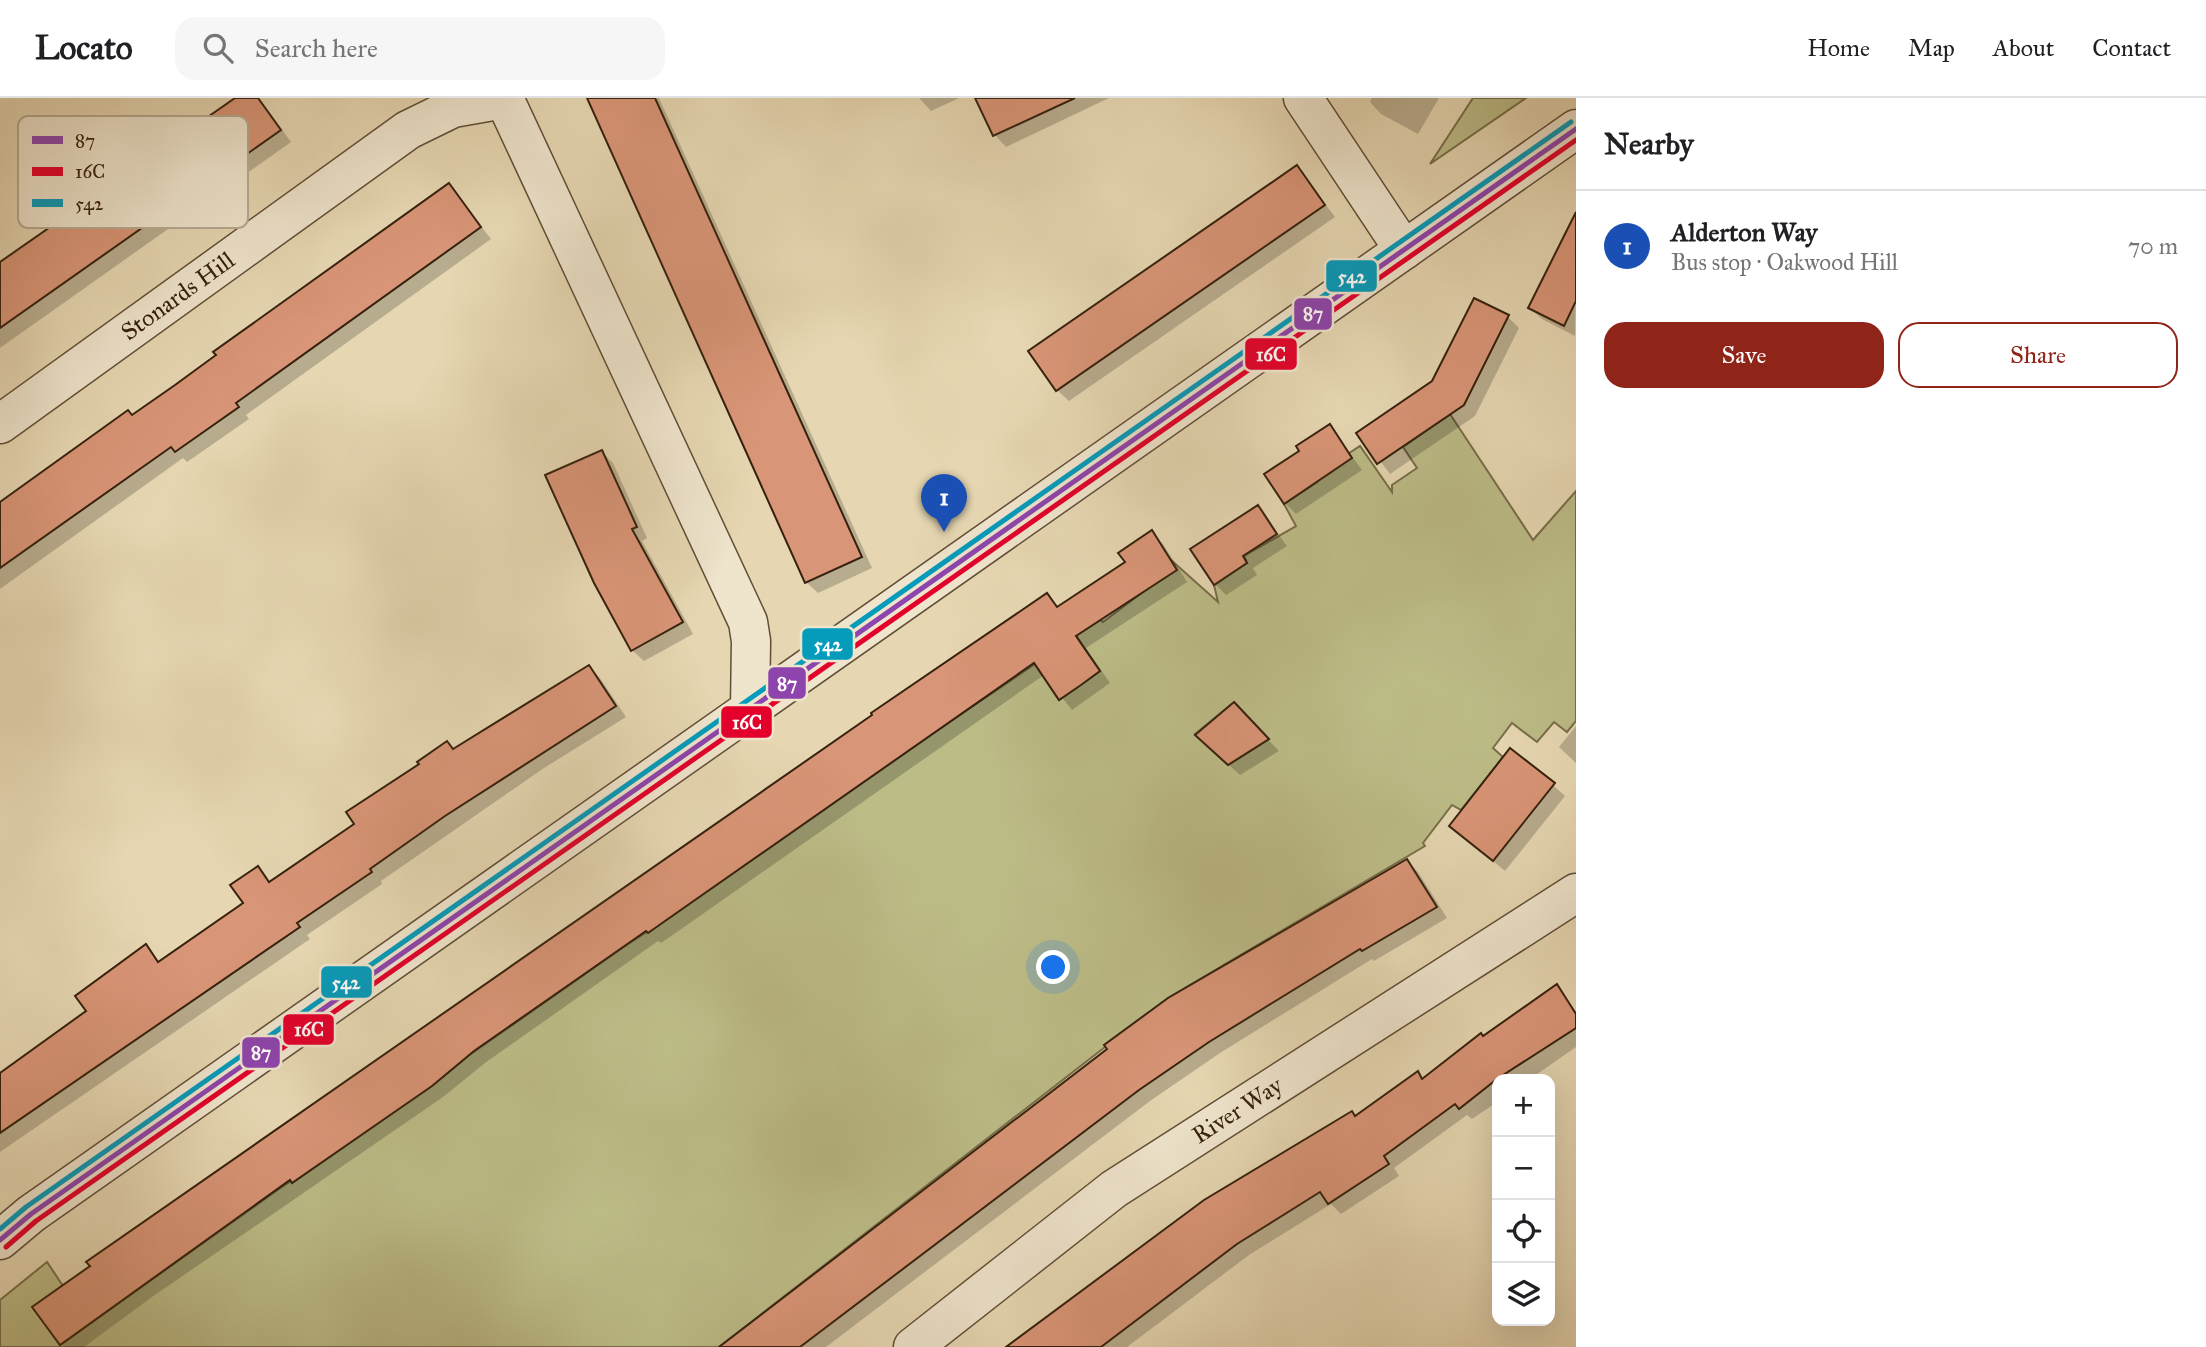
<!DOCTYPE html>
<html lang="en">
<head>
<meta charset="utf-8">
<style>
	:root { --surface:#fff; --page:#f6f6f6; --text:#202124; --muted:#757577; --line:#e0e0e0; --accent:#8f2418 }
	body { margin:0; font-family:"IM FELL Great Primer",serif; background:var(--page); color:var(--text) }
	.controls { position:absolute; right:21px; bottom:21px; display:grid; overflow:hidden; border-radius:14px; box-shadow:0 7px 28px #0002 }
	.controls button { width:63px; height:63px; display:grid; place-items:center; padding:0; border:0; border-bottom:2px solid var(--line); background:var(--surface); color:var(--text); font:35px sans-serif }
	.you { position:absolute; left:1054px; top:870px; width:24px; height:24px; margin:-18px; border:5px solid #fff; border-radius:50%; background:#1a73e8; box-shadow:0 0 0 10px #1a73e833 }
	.badge { display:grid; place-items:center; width:46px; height:46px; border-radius:50%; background:var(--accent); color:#fff; font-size:23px; font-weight:700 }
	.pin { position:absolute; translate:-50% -58px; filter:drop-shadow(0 2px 4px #0008) }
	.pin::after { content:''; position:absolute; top:37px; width:24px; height:21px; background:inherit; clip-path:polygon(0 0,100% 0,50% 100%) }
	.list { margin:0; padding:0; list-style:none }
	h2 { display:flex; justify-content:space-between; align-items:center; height:91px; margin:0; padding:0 28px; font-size:30px }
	h2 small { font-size:23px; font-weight:400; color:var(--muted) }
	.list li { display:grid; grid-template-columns:46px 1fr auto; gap:21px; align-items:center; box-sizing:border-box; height:112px; padding:0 28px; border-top:2px solid var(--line) }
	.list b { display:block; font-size:26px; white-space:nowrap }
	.list p { margin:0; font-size:23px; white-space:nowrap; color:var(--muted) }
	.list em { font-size:23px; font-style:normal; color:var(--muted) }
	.actions { display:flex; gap:14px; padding:21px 28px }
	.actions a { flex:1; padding:16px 0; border:2px solid var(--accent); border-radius:21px; text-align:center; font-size:24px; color:var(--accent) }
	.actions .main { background:var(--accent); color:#fff }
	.icon { flex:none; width:38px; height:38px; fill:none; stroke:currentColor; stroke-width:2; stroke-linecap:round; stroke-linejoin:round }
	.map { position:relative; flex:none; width:1576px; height:1249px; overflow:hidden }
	header { display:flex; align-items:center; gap:42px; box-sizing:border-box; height:98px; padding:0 35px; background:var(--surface); border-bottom:2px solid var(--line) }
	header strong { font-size:33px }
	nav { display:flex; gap:38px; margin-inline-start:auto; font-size:24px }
	.search { width:490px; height:63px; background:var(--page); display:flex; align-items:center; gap:18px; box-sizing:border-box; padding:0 24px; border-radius:21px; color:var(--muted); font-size:26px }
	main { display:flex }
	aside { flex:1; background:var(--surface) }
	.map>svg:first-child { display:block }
	.green { fill:#bcbc87; stroke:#786e4a; stroke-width:2; fill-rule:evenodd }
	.shadow { fill:#0003 }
	.building { fill:#d99577; stroke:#35210d; stroke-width:2 }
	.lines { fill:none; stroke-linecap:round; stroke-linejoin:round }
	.minor-casing { stroke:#614e36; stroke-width:41 }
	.minor { stroke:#efe5cd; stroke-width:38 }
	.bus-1-casing { stroke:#efe5cd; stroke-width:10 }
	.bus-2-casing { stroke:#efe5cd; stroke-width:10 }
	.bus-3-casing { stroke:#efe5cd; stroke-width:10 }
	.bus-1 { stroke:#8e44ad; stroke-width:5 }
	.bus-2 { stroke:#e4002b; stroke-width:5 }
	.bus-3 { stroke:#059bbb; stroke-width:5 }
	.labels { text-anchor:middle; stroke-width:5; stroke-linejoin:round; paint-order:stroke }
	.street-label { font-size:24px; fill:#35210d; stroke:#efe5cd }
	.key { fill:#efe5cd; stroke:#b7aa93; stroke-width:2 }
	.key-label { font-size:19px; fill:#35210d }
	.line-badge { stroke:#efe5cd; stroke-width:2.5 }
	.badge-label { font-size:19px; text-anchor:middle; font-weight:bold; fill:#fff }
</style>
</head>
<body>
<header>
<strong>Locato</strong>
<div class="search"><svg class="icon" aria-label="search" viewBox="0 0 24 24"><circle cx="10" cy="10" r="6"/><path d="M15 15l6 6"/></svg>Search here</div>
<nav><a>Home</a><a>Map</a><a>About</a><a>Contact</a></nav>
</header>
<main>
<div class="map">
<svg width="1576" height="1249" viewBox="0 0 1576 1249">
	<rect width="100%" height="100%" fill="#e6d7b2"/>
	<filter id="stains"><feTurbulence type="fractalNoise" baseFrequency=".00286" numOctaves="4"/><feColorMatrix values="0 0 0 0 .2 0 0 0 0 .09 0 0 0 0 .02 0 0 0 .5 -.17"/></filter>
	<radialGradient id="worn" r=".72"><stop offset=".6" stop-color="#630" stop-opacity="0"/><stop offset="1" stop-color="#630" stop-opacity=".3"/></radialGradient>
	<g class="green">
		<polygon points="1473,0 1526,0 1430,66"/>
		<path d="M1450,316l83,126 43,-49v230l-9,11 -13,-10 -17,20 -25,-19 -19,25 10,9 -42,53 -9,-5 -29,38 2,3 -257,152 -449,349h-719v-47l47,-38 16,24 -30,21 27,38 216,-154 156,-105 36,-30 160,-112 47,-30 143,-103 217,-147 24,36 41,-29 -35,-52 21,-11 17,14 40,-30 -5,-10 33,-22 47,42 -4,-17 33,-22 -3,-7 52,-30 -12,-22 33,-22 -2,-6 45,-30 32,46v-7l25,-17 -14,-21zM1234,604l35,37 -41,26 -33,-31z"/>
	</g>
	<g class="shadow">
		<polygon points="237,0 259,0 291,44 0,250 0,167"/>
		<polygon points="587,0 659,0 872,470 818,495 806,484"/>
		<polygon points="919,0 959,0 931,13"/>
		<polygon points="977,0 1109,0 1006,49 995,37"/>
		<polygon points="1372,0 1439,0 1418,36 1381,16 1370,4"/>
		<polygon points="1297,69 1335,119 1069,303 1057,292"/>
		<polygon points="449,87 491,141 246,317 249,321 187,364 183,360 0,491 0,406 132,319"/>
		<polygon points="1562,147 1576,154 1575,238 1542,221 1530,210"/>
		<polygon points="1508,219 1519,230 1475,318 1390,376 1359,335 1434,284"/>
		<polygon points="1330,328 1362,372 1296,416 1285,405 1302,354"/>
		<polygon points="602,354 613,365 647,440 642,443 693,536 644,563 632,552"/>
		<polygon points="1258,409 1287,448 1253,470 1257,477 1226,497 1215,486"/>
		<polygon points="1152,435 1163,446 1187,484 1086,550 1110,585 1072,612 1044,577 687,827 661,845 658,843 485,965 443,999 152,1199 84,1249 64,1249 35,1210 1047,497 1059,509 1127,465"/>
		<polygon points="589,569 600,580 626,619 544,670 381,783 382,786 307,837 310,841 0,1054 0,977 88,913 145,849 160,865 245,806 258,770 271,785 356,727 454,652"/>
		<polygon points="1234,607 1279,653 1240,677 1208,648"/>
		<polygon points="1576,628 1576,665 1559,649"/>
		<polygon points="1553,687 1565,698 1505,773 1451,728"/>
		<polygon points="1407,763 1418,774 1447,820 1374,863 1372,861 1220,955 1150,1003 826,1249 721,1249"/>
		<polygon points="1556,888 1576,913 1576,949 1530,981 1497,981 1497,1004 1472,1021 1467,1017 1394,1070 1399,1078 1341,1116 1331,1106 1249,1157 1127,1249 1008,1249 1418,975 1424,982"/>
	</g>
	<g class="building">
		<polygon points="235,0 258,0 281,32 0,230 0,164"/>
		<polygon points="587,0 655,0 862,459 805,485"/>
		<polygon points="975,0 1075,0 993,38"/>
		<polygon points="1297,67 1325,107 1056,293 1028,253"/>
		<polygon points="449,85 481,129 236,305 239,309 175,354 171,349 0,470 0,404 128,312 132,317 175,287 216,257 213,254"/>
		<polygon points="1576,114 1576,203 1564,228 1528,210"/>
		<polygon points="1474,200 1509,217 1464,307 1377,366 1356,335 1432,283"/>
		<polygon points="1330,326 1352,360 1284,406 1264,376 1299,353 1296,348"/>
		<polygon points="602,352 637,429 632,431 683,524 631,553 594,485 545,377"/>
		<polygon points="1258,407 1277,436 1243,458 1247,465 1214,487 1190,451"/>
		<polygon points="1152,432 1177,472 1076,538 1100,573 1081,587 1059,602 1034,565 675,816 648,835 646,833 474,953 432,988 292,1085 290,1082 60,1247 32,1209 90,1168 86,1164 872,617 871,615 1047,495 1057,509 1125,464 1118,455"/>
		<polygon points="589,567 616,608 445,718 370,771 372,774 297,825 300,829 0,1035 0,975 86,913 75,898 146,846 158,864 243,805 230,787 258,768 269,784 354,726 346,714 419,666 417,664 447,643 453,651"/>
		<polygon points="1234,604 1269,641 1228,667 1195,637"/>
		<polygon points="1510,650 1555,685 1493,763 1449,728"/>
		<polygon points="1407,761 1437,809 1362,853 1360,851 1209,944 1139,992 800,1249 719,1249 1107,951 1104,947 1168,900"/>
		<polygon points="1557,886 1576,916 1576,930 1497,981 1459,1011 1455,1006 1384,1058 1389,1066 1328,1106 1320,1094 1237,1146 1101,1249 1006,1249 1204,1102 1352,1013 1355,1018 1418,973 1422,981 1481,935 1483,938"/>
	</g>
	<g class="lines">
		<g class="minor-casing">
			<g id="minor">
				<polyline points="504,0 748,524 751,543 750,611"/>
				<polyline points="1303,0 1404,152"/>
				<path id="s1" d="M0,326l408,-294 45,-22 51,-9"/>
				<polyline points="0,1142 31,1116 1576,31"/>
				<path id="s2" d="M913,1249l201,-158 462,-296"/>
			</g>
		</g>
		<use href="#minor" class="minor"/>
		<g class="bus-1-casing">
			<polyline id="bus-1" points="0,1142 31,1116 1576,31"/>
		</g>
		<g class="bus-2-casing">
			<polyline id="bus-2" points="6,1149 36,1123 1576,42"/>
		</g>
		<g class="bus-3-casing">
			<polyline id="bus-3" points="0,1131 26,1109 1571,24"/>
		</g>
		<use href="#bus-1" class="bus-1"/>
		<use href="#bus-2" class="bus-2"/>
		<use href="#bus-3" class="bus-3"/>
	</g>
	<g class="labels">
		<g class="street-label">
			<text dy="8" stroke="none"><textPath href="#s1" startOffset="219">Stonards Hill</textPath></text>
			<text dy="8" stroke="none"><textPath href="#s2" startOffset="402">River Way</textPath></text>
		</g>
	</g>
	<rect x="18" y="18" width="230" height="112" rx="10" class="key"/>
	<rect x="32" y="38" width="31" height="8" fill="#8e44ad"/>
	<rect x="32" y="69" width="31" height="9" fill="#e4002b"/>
	<rect x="32" y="101" width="31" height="8" fill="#059bbb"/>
	<g class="key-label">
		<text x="75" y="49">87</text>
		<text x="75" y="80">16C</text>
		<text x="75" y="112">542</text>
	</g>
	<g class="line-badge">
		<rect x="1325" y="161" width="53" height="34" rx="7" fill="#059bbb"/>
		<rect x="1293" y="199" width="40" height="34" rx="7" fill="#8e44ad"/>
		<rect x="1244" y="239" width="54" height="34" rx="7" fill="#e4002b"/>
		<rect x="801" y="529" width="53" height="34" rx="7" fill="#059bbb"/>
		<rect x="767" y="568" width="40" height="34" rx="7" fill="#8e44ad"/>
		<rect x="720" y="607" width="53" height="34" rx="7" fill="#e4002b"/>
		<rect x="320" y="867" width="53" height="34" rx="7" fill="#059bbb"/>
		<rect x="282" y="915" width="53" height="33" rx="7" fill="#e4002b"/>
		<rect x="241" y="938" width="40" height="33" rx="7" fill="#8e44ad"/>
	</g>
	<g class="badge-label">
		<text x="1352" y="185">542</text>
		<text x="1313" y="222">87</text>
		<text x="1271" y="263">16C</text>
		<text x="828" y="553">542</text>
		<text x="787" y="592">87</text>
		<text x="747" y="631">16C</text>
		<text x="346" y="891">542</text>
		<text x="309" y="938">16C</text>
		<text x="261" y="961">87</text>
	</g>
	<rect width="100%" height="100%" filter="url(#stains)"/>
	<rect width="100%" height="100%" fill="url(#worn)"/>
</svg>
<div class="controls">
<button>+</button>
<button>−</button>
<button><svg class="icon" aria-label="locate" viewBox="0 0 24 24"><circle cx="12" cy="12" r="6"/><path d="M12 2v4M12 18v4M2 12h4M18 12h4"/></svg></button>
<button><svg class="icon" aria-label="layers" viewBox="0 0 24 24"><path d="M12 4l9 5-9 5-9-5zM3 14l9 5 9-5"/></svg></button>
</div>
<div class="you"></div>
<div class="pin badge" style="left:944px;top:434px;background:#1a4fb4">1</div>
</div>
<aside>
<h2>Nearby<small></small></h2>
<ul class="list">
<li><span class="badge" style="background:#1a4fb4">1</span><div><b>Alderton Way</b><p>Bus stop · Oakwood Hill</p></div><em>70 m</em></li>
</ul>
<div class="actions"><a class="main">Save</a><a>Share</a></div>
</aside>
</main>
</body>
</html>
